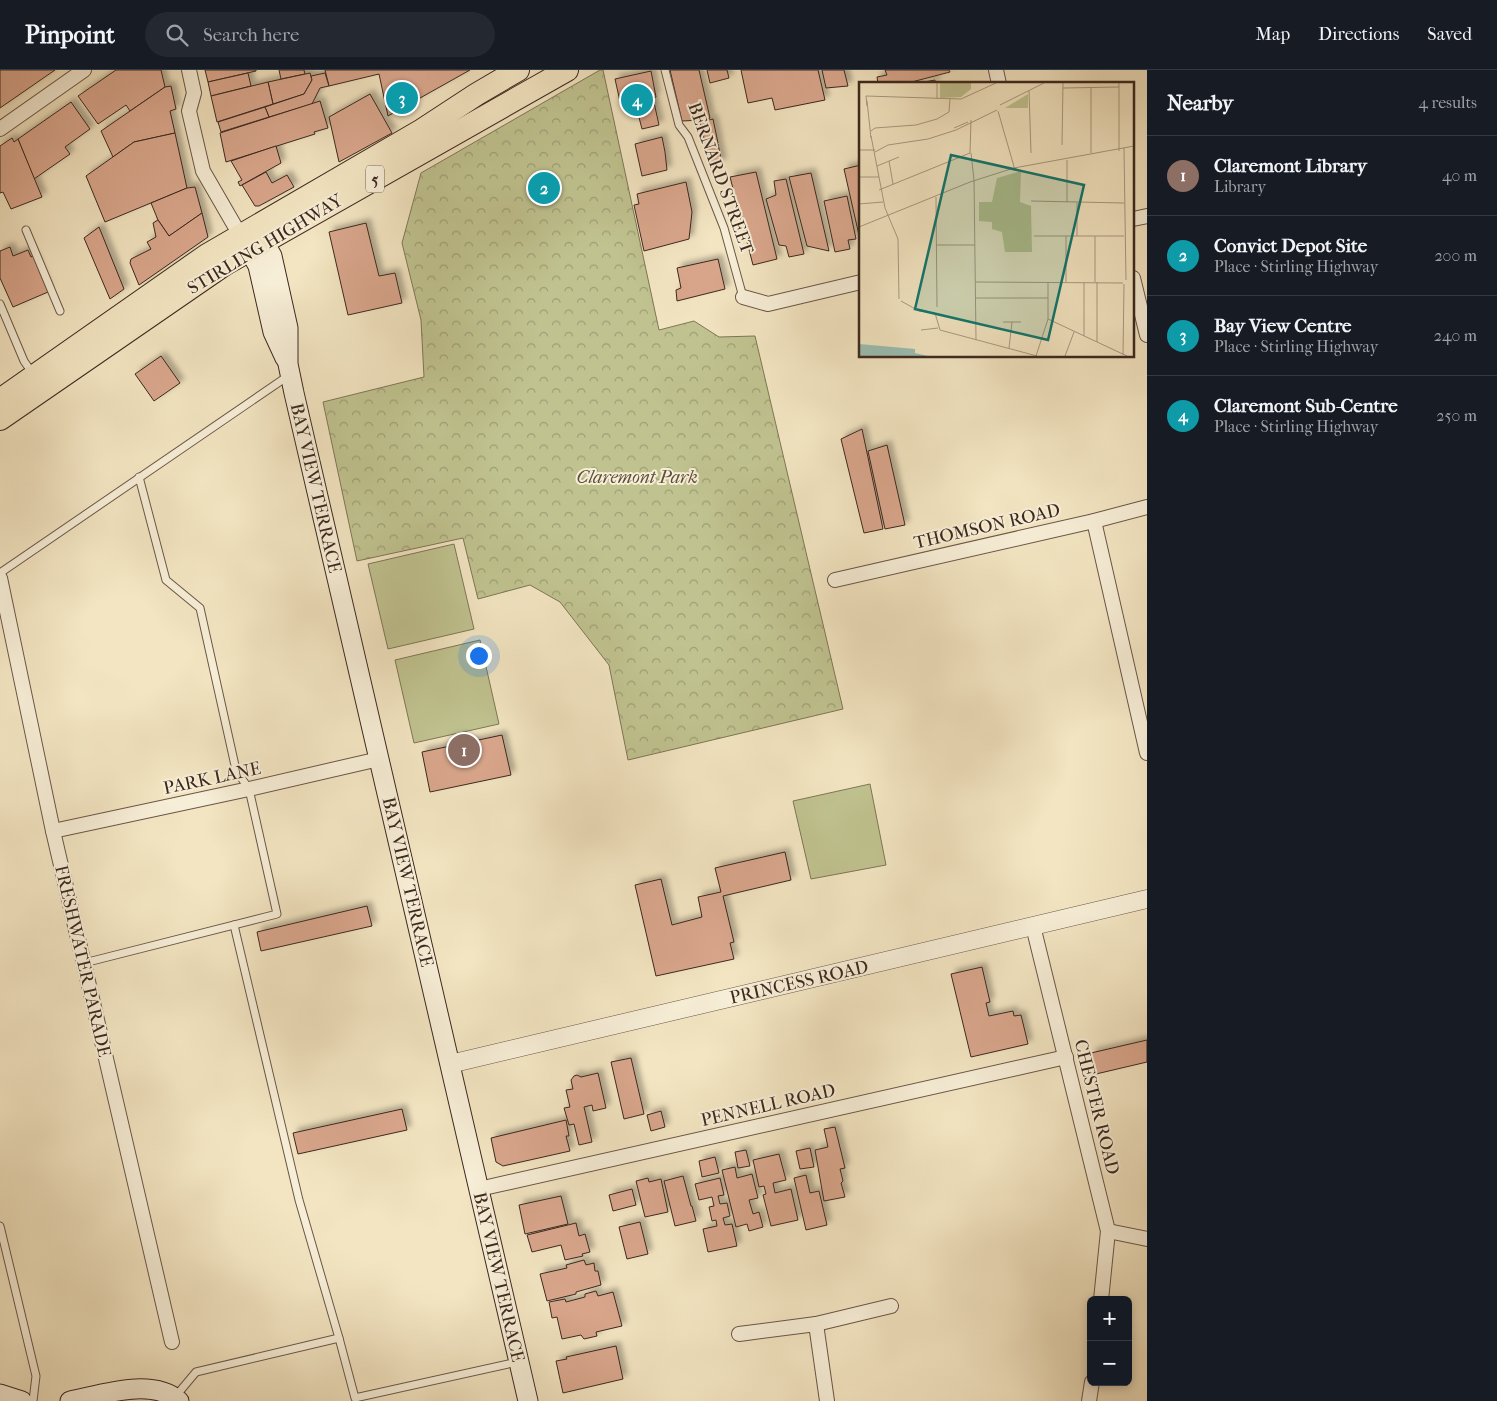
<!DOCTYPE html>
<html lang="en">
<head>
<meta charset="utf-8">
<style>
	:root { --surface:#171b24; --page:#242831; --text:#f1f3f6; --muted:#9ea1a6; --line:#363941; --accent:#c59692 }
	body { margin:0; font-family:"IM FELL French Canon",serif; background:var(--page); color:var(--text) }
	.controls { position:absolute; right:15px; bottom:15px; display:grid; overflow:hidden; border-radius:8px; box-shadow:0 2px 8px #0003 }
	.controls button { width:45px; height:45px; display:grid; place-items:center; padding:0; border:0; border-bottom:1px solid var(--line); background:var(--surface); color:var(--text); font:25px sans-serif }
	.you { position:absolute; left:478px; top:585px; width:18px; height:18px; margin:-12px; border:4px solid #fff; border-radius:50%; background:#1a73e8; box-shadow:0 0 0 8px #1a73e833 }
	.badge { display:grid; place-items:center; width:32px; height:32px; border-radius:50%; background:var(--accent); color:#fff; font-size:16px; font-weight:700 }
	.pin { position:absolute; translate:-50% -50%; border:2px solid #fff; box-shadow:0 1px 5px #0006 }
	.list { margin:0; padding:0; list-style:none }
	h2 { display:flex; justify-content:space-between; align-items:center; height:65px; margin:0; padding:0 20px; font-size:21px }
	h2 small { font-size:16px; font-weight:400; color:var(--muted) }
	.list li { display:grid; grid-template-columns:32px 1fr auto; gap:15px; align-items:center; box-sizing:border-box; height:80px; padding:0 20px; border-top:1px solid var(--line) }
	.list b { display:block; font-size:19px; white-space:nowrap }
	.list p { margin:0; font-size:16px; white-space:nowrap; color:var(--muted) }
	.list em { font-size:16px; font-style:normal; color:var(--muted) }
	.icon { flex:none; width:28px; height:28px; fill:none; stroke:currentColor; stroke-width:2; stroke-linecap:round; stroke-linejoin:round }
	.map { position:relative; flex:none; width:1147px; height:1331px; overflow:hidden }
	header { display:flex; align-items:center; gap:30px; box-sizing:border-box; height:70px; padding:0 25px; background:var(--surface); border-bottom:1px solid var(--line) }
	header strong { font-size:24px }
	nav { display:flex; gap:28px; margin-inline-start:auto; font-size:18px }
	.search { width:350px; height:45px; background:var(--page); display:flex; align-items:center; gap:12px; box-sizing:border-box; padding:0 18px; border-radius:28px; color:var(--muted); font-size:19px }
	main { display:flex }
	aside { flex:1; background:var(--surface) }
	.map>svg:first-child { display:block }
	.forest { fill:url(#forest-crowns); stroke:#7e7658 }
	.garden { fill:#c0c390; stroke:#7e7658 }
	.building { fill:#d9a68c; stroke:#3c281f; filter:url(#shadow) }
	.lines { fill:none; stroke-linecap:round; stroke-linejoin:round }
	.service-casing { stroke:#6a5748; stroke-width:9 }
	.minor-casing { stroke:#6a5748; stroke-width:16 }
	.tertiary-casing { stroke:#6a5748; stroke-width:19 }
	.secondary-casing { stroke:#3c281f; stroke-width:21 }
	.trunk-casing { stroke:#3c281f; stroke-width:24 }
	.service { stroke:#f7eed7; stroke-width:7 }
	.minor { stroke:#f7eed7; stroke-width:14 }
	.tertiary { stroke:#f7eed7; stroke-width:18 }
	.secondary { stroke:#f7eed7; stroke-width:19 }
	.trunk { stroke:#f3e5c2; stroke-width:22 }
	.labels { text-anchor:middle; stroke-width:4; stroke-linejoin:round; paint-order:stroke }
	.shield { fill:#f7eed7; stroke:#746356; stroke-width:1 }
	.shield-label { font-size:16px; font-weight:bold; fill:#3c281f }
	.street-label { font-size:18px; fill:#3c281f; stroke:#f7eed7 }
	.park-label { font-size:18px; font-style:italic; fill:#5d4f3b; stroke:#f7eed7 }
	.inset-road { fill:none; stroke:#aa9981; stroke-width:1 }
	.view { fill:#0f766e; fill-opacity:0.15; stroke:#0f766e; stroke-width:2.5 }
	.inset-edge { fill:none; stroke:#3c281f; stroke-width:2.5 }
</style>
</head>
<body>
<header>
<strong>Pinpoint</strong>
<div class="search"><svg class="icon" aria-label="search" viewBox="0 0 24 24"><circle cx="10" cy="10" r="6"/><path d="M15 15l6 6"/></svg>Search here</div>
<nav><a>Map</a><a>Directions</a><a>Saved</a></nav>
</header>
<main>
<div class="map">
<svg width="1147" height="1331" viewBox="0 0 1147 1331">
	<defs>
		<pattern id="forest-crowns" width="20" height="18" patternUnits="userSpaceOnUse" patternTransform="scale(1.25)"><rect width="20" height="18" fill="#c0c390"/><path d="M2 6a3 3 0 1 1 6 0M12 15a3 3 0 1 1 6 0" fill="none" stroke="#9d9e75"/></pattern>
		<filter id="shadow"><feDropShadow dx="4.5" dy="-4.5" stdDeviation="2.5" flood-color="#0004"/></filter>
	</defs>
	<rect width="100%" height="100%" fill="#f3e5c2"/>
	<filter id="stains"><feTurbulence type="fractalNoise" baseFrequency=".004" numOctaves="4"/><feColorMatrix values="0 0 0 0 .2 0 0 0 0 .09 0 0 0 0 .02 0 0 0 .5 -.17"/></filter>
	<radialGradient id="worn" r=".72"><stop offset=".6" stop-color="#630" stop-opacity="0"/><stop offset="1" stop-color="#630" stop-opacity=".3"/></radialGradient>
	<polygon class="forest" points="600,0 603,0 659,260 694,251 719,267 755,266 843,639 628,690 609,595 560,532 530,515 478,529 463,468 357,491 323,332 424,307 421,250 402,173 421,103"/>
	<g class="garden">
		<polygon points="454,474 474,559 388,579 368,494"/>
		<polygon points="480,570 499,654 414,673 395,590"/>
		<polygon points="870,714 886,795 811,809 793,731"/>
	</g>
	<g class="building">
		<polygon points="0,0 55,0 0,38"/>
		<polygon points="116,0 161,0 165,17 130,41 126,35 98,54 78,26"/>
		<polygon points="205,0 256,0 256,1 208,12"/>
		<polygon points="279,0 304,0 305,4 281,9"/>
		<polygon points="325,0 470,0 388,46 379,4 329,16"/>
		<polygon points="670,0 699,0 710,48 702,50 682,51"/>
		<polygon points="707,0 727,0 729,8 710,13"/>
		<polygon points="741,0 818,0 825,30 775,40 772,28 748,33"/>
		<polygon points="822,0 844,0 848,16 826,18"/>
		<polygon points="885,0 949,0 950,2 904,14 878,14 877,7 887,5"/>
		<polygon points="651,1 656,27 653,28 659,55 642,59 635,32 621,36 615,9"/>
		<polygon points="248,3 251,16 211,26 208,12"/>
		<polygon points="310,3 312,10 304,24 273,34 268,12"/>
		<polygon points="325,3 329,16 320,18 312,34 269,47 265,37 304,24 312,10 311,6"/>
		<polygon points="935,10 935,14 905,14 918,11 919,13"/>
		<polygon points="268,12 273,34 217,52 211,26"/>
		<polygon points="171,16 176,39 170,41 175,63 134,72 113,87 101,61 165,17"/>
		<polygon points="370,24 392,63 339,92 329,47"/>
		<polygon points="320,31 328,58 314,62 315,64 226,92 220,63"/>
		<polygon points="71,32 90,59 65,77 70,84 34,109 18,69"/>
		<polygon points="265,37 269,47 221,62 218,52"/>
		<polygon points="713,49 718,73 706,76 700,52"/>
		<polygon points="175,63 187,118 105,152 86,106 134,72"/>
		<polygon points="662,67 665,82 667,100 642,106 635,74"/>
		<polygon points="12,68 14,72 18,69 42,127 11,139 3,122 0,123 0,76"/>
		<polygon points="718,74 722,93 709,96 705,77"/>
		<polygon points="276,76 281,93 240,116 238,112 242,110 231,91"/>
		<polygon points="861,95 861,174 844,99"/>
		<polygon points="266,102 272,113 287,105 294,117 259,136 255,136 242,115"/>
		<polygon points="756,102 777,189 753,195 730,107"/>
		<polygon points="811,103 829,181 807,176 789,107"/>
		<polygon points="786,109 804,184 789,187 786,176 779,175 766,129 776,125 774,111"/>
		<polygon points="686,112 692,142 689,169 644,181 634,135 639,134 637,124"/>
		<polygon points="195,117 202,143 169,166 158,150 151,133 187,118"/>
		<polygon points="847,126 856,169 848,170 850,179 835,182 824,131"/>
		<polygon points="202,143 208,167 139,215 130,193 131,189 151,179 147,172 156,167 153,153 158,150 169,166"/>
		<polygon points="366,153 379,206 395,203 402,233 348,245 329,162"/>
		<polygon points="99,157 124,219 110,229 84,168"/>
		<polygon points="10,177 13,186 28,180 31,187 33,186 48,222 13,237 0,208 0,181"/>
		<polygon points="718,189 725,219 677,231 676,220 681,218 677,198"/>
		<polygon points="161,286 180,313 154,331 135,304"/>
		<polygon points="862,359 883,459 864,463 841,369"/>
		<polygon points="887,375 905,455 885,459 868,381"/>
		<polygon points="502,665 511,705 430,722 422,682"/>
		<polygon points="785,782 791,810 723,826 734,872 730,873 734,889 656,906 635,815 661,809 672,855 702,847 698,827 721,822 715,798"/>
		<polygon points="367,836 372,856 261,881 257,862"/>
		<polygon points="982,897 990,932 986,933 989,946 1013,941 1014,946 1021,945 1028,974 971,987 951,904"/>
		<polygon points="1147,970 1147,992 1096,1004 1091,983"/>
		<polygon points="631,988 644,1044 624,1049 611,992"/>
		<polygon points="598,1003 606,1038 593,1041 592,1035 584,1037 592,1072 579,1075 574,1054 569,1055 564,1038 570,1037 566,1020 573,1019 571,1010 574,1006 577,1005 581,1007"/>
		<polygon points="402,1039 407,1060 298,1084 293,1063"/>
		<polygon points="661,1041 665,1057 651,1061 647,1045"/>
		<polygon points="566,1050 569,1066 566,1066 570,1081 503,1096 496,1092 491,1068"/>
		<polygon points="835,1057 845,1098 840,1099 843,1111 841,1113 845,1127 824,1131 815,1080 828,1077 824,1059"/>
		<polygon points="810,1078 814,1097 800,1099 796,1081"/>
		<polygon points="746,1080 750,1096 738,1098 735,1082"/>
		<polygon points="779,1084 786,1110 773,1113 775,1123 791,1119 798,1150 771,1156 763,1125 766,1124 764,1116 759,1117 753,1090"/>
		<polygon points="715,1087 719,1103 702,1107 699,1091"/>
		<polygon points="735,1097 737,1108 752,1104 758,1128 749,1130 753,1144 759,1142 763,1157 749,1161 747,1154 736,1157 722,1100"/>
		<polygon points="806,1105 810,1123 819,1121 827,1155 806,1160 794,1108"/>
		<polygon points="683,1106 691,1136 692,1136 696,1151 675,1156 664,1111"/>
		<polygon points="648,1108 649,1112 661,1109 668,1142 645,1147 636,1111"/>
		<polygon points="720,1108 724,1125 718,1126 720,1134 727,1133 730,1146 723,1148 725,1155 732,1154 737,1176 708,1182 703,1159 717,1156 716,1150 712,1151 709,1137 714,1136 712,1127 699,1130 695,1114"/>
		<polygon points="632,1119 636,1135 613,1141 609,1125"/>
		<polygon points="561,1126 568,1154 525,1164 519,1135"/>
		<polygon points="640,1152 648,1184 627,1189 619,1157"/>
		<polygon points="576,1153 579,1166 585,1164 590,1182 582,1184 583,1186 565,1190 561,1175 532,1182 527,1165"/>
		<polygon points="584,1190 586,1195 594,1193 595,1201 598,1201 601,1215 576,1222 576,1224 547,1231 540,1204 567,1198 566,1195"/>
		<polygon points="596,1221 598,1226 613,1222 622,1256 596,1262 597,1266 584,1269 581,1265 562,1269 557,1247 552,1248 549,1232 565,1229 566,1232 585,1227 585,1224"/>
		<polygon points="616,1276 623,1309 563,1323 556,1291 567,1289 566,1287"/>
	</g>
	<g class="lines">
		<g class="service-casing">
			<g id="service">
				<polyline points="665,0 679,55 688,67 724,158 743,227"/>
				<polyline points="26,160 60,241"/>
				<polyline points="0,234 24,291 33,304"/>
				<polyline points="0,503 288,306"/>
				<polyline points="234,855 299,1130 339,1268 355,1328 517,1292"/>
				<polyline points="84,893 277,844 249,719 236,700 200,538 166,510 139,407"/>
				<polyline points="0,1156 36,1306 33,1331"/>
				<polyline points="175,1327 196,1302 339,1268"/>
			</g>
		</g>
		<g class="minor-casing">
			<g id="minor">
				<polyline points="189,0 194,23 189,41 203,101 240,165"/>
				<polyline points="996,0 999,14"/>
				<polyline points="0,59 84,0"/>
				<polyline points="1133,149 1147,146"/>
				<polyline points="1133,208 1147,265"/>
				<polyline points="743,227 768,234 861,212"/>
				<polyline points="1094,451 1147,683"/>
				<polyline points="0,508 53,761 172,1272"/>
				<polyline points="835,510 1094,451 1147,437"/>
				<polyline points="53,761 249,719 379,689"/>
				<polyline points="1033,856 1108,1161 1101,1230"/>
				<polyline points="479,1119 1066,987"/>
				<polyline points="1108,1161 1147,1169"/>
				<polyline points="816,1254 827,1331"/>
				<polyline points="739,1264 816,1254 891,1236"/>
				<polyline points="1089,1331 1092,1312"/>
			</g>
		</g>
		<g class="tertiary-casing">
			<polyline id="tertiary" points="450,994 1147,829"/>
		</g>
		<g class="secondary-casing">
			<g id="secondary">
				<polyline points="257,160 272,186 288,258 288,294 294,323 528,1331"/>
				<polyline points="243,169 258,196 273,262 285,288"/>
				<polyline points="0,1324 22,1331"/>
				<path d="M70,1331c31,-6 82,-24 109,0"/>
			</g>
		</g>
		<g class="trunk-casing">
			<g id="trunk">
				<polyline points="0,330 207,185 422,60 477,24 518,0"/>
				<polyline points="0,349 225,194 567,0"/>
			</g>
		</g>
		<use href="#service" class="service"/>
		<use href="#minor" class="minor"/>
		<use href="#tertiary" class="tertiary"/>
		<use href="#secondary" class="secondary"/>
		<use href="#trunk" class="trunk"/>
	</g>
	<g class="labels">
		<rect class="shield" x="366" y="95.5" width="18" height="27" rx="4"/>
		<g class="shield-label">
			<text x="375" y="115">5</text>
		</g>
		<g class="street-label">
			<text transform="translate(721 108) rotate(70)" y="6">BERNARD STREET</text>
			<text transform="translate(265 174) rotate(-31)" y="6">STIRLING HIGHWAY</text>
			<text transform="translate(316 418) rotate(77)" y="6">BAY VIEW TERRACE</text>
			<text transform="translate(987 456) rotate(-13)" y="6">THOMSON ROAD</text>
			<text transform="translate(212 708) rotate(-12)" y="6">PARK LANE</text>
			<text transform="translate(408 812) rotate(77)" y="6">BAY VIEW TERRACE</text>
			<text transform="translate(83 891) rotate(77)" y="6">FRESHWATER PARADE</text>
			<text transform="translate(799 912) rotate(-13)" y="6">PRINCESS ROAD</text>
			<text transform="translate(768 1035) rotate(-13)" y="6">PENNELL ROAD</text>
			<text transform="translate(1097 1037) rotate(76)" y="6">CHESTER ROAD</text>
			<text transform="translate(499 1207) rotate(77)" y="6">BAY VIEW TERRACE</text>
		</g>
		<g class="park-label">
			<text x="637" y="413">Claremont Park</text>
		</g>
	</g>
	<g transform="translate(859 12)">
		<rect width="275" height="275" fill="#f3e5c2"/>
		<path d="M169,12v14h-23zM162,89l-1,31 11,4 1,46h-27l-3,-20 -10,-3v-7l-13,-1v-19h13l5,-24z" fill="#c0c390"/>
		<path d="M81,1h31v6l-10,8 -21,1z" fill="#c0c390"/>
		<path d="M0,262l56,5v4l13,3h31h-100z" fill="#9bbfb4"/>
		<path class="inset-road" d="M78,1v16M260,1v68M232,5v66M204,6l56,-1M170,9l2,62M8,19l4,37M141,23l44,-22M8,24l-1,-10 95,3 35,-16M139,29l17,59M95,46l14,-6M12,49l4,-3 41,-3 21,-6 12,-7 1,-13M12,54l14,72 13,31 1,60M203,63l1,-62M265,66l2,132M0,68h16M16,70l13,-7 40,-6 28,-9 41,-20M112,71l3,27M30,79l4,23M18,84l22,-9M0,95h20M115,98l2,160M20,108l91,-37 1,-33M77,115l1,110M172,119l93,2M208,120v-42M218,121v33M0,122l24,-2M0,145l111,-45 44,-14 120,-22M175,154h90M236,154v46M77,163h39M117,200l147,1M207,200v-46M238,200v60M117,216h72M42,219l18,10 16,2 5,17 97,26M189,237l79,37M144,240h18M62,248l17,-2M225,254v-54M150,266l3,-26M264,273l1,-71M177,274l12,-37v-37M206,274l9,-24"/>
		<path class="view" d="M92,73l133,30 -36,155 -133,-31z"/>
		<rect width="275" height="275" class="inset-edge"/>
	</g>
	<rect width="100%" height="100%" filter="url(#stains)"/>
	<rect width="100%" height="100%" fill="url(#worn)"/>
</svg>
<div class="controls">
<button>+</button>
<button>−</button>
</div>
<div class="you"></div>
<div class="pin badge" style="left:464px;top:680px;background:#8d6e63">1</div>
<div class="pin badge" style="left:544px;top:118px;background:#0f9aa8">2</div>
<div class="pin badge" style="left:402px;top:28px;background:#0f9aa8">3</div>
<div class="pin badge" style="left:637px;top:30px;background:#0f9aa8">4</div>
</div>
<aside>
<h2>Nearby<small>4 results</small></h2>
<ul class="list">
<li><span class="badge" style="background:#8d6e63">1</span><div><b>Claremont Library</b><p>Library</p></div><em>40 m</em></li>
<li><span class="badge" style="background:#0f9aa8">2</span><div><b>Convict Depot Site</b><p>Place · Stirling Highway</p></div><em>200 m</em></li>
<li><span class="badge" style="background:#0f9aa8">3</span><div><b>Bay View Centre</b><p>Place · Stirling Highway</p></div><em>240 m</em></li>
<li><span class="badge" style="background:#0f9aa8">4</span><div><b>Claremont Sub-Centre</b><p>Place · Stirling Highway</p></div><em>250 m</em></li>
</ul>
</aside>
</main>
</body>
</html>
